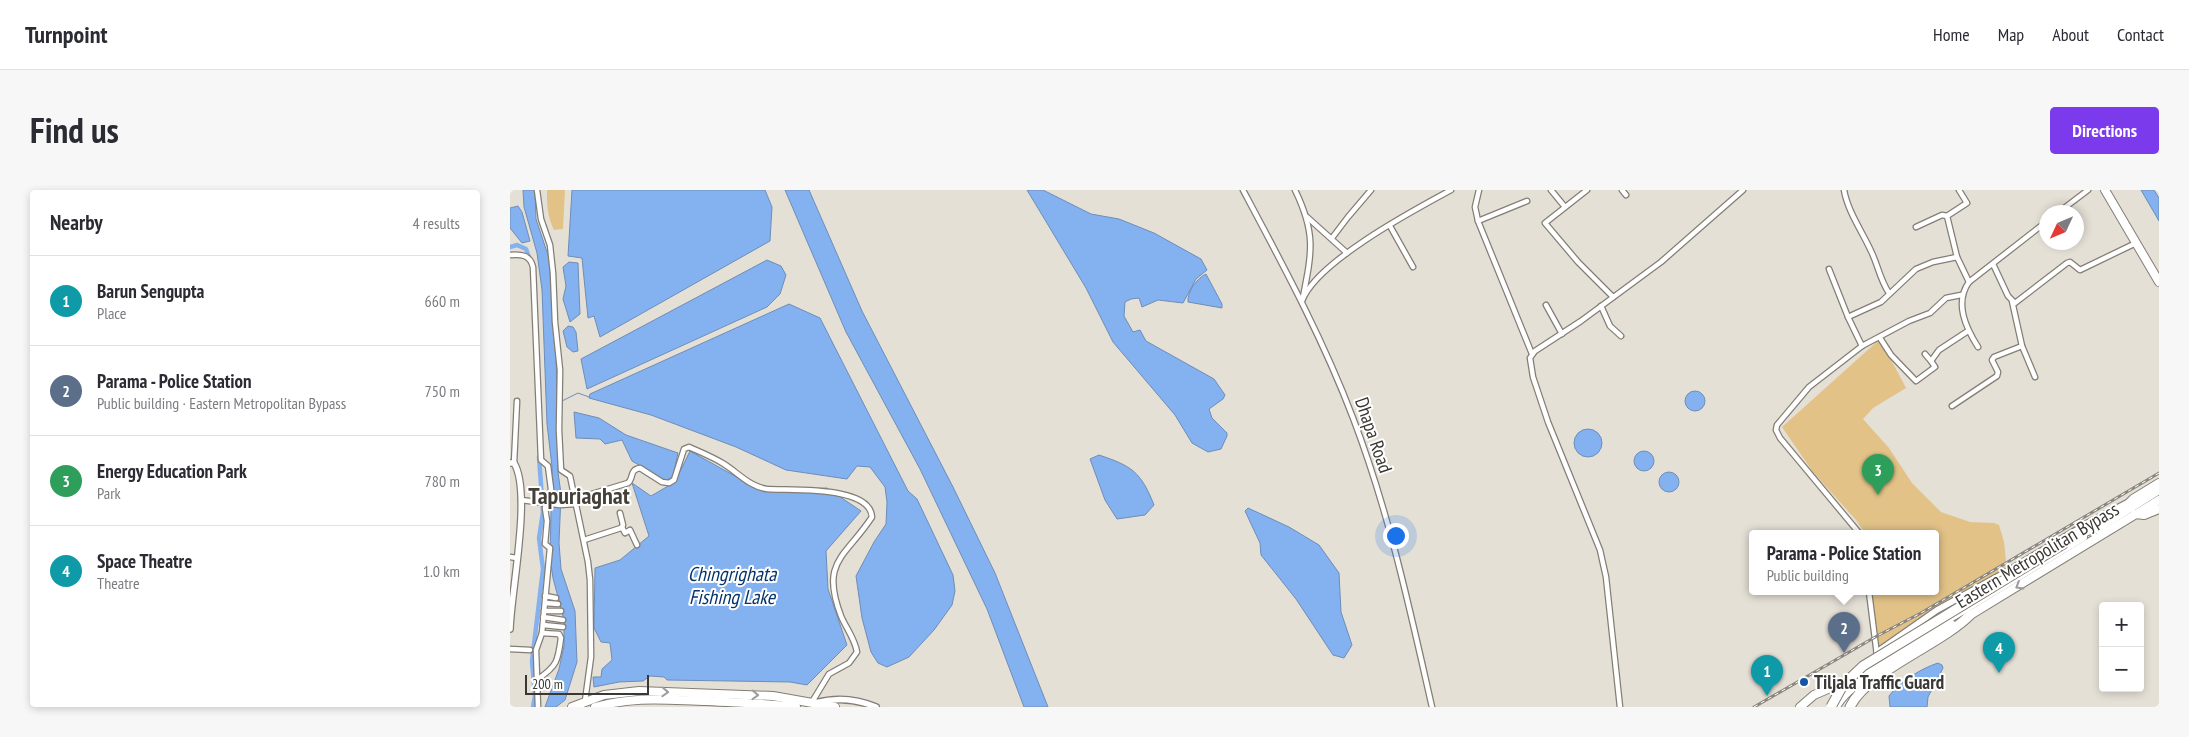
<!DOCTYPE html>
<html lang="en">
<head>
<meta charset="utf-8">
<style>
	:root { --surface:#fff; --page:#f7f7f7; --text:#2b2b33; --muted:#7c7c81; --line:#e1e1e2; --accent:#7c3aed }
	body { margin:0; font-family:"PT Sans Narrow",sans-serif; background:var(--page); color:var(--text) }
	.controls { position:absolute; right:15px; bottom:15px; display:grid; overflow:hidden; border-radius:5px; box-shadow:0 2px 8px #0003 }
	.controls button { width:45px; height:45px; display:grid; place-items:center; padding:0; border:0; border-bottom:1px solid var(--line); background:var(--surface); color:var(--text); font:25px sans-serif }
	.compass { position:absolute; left:1529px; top:15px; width:45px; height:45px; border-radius:50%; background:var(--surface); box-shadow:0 2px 8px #0003; rotate:226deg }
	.scale { position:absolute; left:15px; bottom:12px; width:124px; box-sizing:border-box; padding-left:5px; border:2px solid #3a3834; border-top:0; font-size:14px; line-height:18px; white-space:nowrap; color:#3a3834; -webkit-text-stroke:4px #fff; paint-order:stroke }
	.you { position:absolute; left:885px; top:345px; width:18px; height:18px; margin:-12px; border:4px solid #fff; border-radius:50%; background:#1a73e8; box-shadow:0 0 0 8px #1a73e833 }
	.badge { display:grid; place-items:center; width:32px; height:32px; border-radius:50%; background:var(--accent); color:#fff; font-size:16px; font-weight:700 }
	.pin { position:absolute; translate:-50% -41px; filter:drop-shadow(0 1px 2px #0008) }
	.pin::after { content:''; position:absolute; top:26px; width:18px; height:15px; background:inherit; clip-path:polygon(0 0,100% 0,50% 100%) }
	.popup { position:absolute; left:1239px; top:340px; width:190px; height:65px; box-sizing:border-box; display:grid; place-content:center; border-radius:5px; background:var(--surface); filter:drop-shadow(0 1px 4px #0005); font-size:16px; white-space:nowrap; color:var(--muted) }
	.popup b { font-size:19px; color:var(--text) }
	.popup::after { content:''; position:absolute; left:50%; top:100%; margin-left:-10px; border:10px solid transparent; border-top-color:var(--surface) }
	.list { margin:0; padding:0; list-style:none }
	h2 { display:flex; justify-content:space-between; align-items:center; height:65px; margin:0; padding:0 20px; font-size:21px }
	h2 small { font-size:16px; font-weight:400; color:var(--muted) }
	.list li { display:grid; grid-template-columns:32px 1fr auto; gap:15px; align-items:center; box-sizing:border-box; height:90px; padding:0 20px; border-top:1px solid var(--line) }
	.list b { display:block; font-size:19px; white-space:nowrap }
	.list p { margin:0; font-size:16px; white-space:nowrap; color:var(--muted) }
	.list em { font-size:16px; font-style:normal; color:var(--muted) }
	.map { position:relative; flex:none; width:1649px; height:517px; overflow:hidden; border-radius:5px }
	header { display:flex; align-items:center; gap:30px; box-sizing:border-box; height:70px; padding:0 25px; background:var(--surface); border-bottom:1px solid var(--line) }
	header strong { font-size:24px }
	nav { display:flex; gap:28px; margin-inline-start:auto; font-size:18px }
	.intro { display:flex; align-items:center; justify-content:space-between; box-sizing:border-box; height:120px; padding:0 30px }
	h1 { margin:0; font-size:35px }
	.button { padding:12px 22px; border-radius:5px; background:var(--accent); color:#fff; font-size:18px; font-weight:700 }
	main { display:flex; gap:30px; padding:0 30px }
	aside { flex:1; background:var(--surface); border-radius:5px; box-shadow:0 2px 8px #0003 }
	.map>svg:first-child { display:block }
	.green { fill:#e2c287 }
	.water { fill:#84b1ef; stroke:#6e8db7 }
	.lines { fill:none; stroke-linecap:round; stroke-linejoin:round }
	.stream { stroke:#6e8db7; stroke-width:1 }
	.canal { stroke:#84b1ef; stroke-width:4.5 }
	.minor-casing { stroke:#837e75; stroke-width:7 }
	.tertiary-casing { stroke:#837e75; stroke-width:8 }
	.primary-casing { stroke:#837e75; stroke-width:10 }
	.motorway-casing { stroke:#837e75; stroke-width:11 }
	.minor { stroke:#fff; stroke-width:4.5 }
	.tertiary { stroke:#fff; stroke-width:5.5 }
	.primary { stroke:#fff; stroke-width:8 }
	.motorway { stroke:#fff; stroke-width:9 }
	.rail-casing { stroke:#8a867f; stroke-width:3 }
	.rail { stroke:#fff; stroke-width:1; stroke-dasharray:4; stroke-linecap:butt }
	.motorway-bridge-casing { stroke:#837e75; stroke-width:11; stroke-linecap:butt }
	.motorway-bridge { stroke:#fff; stroke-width:9 }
	.oneway { stroke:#9c9c9a }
	.poi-dot { fill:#1356a6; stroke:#fff; stroke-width:2 }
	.labels { text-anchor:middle; stroke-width:4; stroke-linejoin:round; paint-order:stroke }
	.street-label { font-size:19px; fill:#3a3834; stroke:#fff }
	.poi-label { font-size:19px; font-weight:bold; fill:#3a3834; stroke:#fff; text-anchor:start }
	.water-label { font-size:20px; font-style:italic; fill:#07356b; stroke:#fff }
	.district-label { font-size:24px; font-weight:bold; fill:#454139; stroke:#fff }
</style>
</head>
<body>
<header>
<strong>Turnpoint</strong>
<nav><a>Home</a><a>Map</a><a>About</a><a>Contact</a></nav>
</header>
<div class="intro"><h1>Find us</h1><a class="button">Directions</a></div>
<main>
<aside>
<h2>Nearby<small>4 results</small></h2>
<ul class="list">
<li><span class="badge" style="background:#0f9aa8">1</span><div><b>Barun Sengupta</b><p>Place</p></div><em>660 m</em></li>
<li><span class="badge" style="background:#5c6f8a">2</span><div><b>Parama - Police Station</b><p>Public building · Eastern Metropolitan Bypass</p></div><em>750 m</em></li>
<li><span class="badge" style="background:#2e9e5b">3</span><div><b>Energy Education Park</b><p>Park</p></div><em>780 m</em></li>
<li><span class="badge" style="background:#0f9aa8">4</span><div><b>Space Theatre</b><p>Theatre</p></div><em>1.0 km</em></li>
</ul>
</aside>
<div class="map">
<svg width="1649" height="517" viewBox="0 0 1649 517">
	<rect width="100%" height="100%" fill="#e5e0d6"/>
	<g class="green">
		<path d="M37,0h18l-2,39 -9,1c-7,-14 -7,-25 -7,-40z"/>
		<polygon points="1370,149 1396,198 1363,218 1353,229 1379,258 1402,293 1431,322 1460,332 1484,333 1489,335 1494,352 1497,381 1370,458 1367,457 1361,402 1425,402 1425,344 1356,344 1346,330 1303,282 1272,237"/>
	</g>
	<g class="water">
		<polygon points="13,0 25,0 26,29 39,68 46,160 48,282 51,304 49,353 51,379 65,421 67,472 55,510 46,517 35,517 49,479 54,456 54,430 43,388 40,368 42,277 37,234 32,100 27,63 14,17"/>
		<polygon points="62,0 255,0 262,17 260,51 90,147 84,126 78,128 72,68 58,66"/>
		<polygon points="275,0 299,0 352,121 443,297 485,383 538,517 514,517 477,419 410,279 336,142"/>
		<polygon points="517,0 533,0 581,24 609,29 644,43 691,69 697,80 686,89 673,113 648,110 632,117 629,108 621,109 615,112 614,126 623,142 630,140 636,151 704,189 715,205 713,209 699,219 702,228 717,243 717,246 711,259 698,262 682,253 665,225 603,152 576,98"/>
		<polygon points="1631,0 1644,0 1649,8 1649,31"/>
		<polygon points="8,16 12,22 20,51 12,53 0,38 0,18"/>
		<polygon points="257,70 271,76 276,85 270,104 257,117 77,199 71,169"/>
		<polygon points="59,72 68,73 70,124 60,132 53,109 56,96 53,77"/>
		<path d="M696,84l16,30v4l-34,-6c-1,-10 9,-24 18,-28z"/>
		<polygon points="279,114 310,128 398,301 407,309 443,385 445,401 442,415 424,440 399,467 377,477 368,473 361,462 352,428 346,386 364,352 376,334 377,312 375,297 360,277 347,276 337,289 276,280 226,257 141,225 79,208 80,204"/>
		<polygon points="58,136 63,137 66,142 68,161 63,162 57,157 53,141"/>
		<circle cx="1185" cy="211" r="10"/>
		<polygon points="64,222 89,228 116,245 168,263 163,286 156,291 122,271 112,250 95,254 90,249 66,248"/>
		<circle cx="1078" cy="253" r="14"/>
		<circle cx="1134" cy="271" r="10"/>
		<polygon points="180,261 250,300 317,298 351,321 316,361 318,399 337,455 297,495 280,492 157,490 154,487 140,486 133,491 109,492 84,497 83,487 91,487 92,479 102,470 100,453 91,452 84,438 85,378 110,370 139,346 122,293 141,306 165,292"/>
		<path d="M589,265c33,11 42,17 55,50l-9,10 -28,4 -12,-19 -15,-41z"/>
		<circle cx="1159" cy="292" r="10"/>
		<polygon points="738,318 779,337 809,355 829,383 831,422 842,455 834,468 823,465 786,409 751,365 750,353 735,321"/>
		<path d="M1428,473l4,2 1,3 -15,29 -1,10h-37l-1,-11c10,-14 33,-28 49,-33z"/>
	</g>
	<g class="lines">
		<polyline class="stream" points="52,211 68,203 79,207"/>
		<g class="canal">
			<polyline points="0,57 7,55 16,59 20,70"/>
			<polyline points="23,517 25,506 22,471 33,379 29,348 33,322 29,267"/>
		</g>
		<g class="minor-casing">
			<g id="minor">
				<polyline points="27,0 31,29 40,55 43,83 45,132 50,180 49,240 51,280 60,286 78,372 80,390 81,467 75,511"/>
				<path d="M733,0c40,75 80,149 110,228 36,94 57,192 79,289"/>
				<path d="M785,0c21,43 17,62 8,107"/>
				<polyline points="969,0 965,17 968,31 1022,164"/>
				<polyline points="1041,0 1055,17"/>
				<polyline points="1077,0 1035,33 1068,72 1103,107"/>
				<polyline points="1112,0 1116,5"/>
				<path d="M1334,0c4,22 18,41 27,61 7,14 9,29 18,42"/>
				<polyline points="1549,22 1578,0"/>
				<polyline points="1437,26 1457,13 1449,0"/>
				<polyline points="797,27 837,63"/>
				<polyline points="968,31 1017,11"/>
				<polyline points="880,36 903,77"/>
				<polyline points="1406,37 1432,25 1437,26 1447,67 1459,92"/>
				<polyline points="822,48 838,27 861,0"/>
				<path d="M0,65c12,-1 20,0 23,12l8,193 7,6 3,23 -6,19 2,13 -2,23 5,4 -8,85 -6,17 2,57"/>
				<polyline points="1483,74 1498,106 1505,113 1557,73 1560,72 1570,80 1626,53"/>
				<polyline points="1319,79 1338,127 1352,156"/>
				<path d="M792,111c14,-39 112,-91 149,-111"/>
				<polyline points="1502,111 1512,156 1525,187"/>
				<polyline points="1036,115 1052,144"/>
				<polyline points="1091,116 1100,136 1111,146"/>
				<polyline points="1338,127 1371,112 1406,79 1423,72 1447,67"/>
				<polyline points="1370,148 1381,165 1406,191 1425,177 1421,171 1429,160 1458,141"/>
				<path d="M1468,157c-12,-19 -24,-44 -9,-65l77,-60"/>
				<polyline points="1415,164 1421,171"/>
				<polyline points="1442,216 1487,186 1488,182 1482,170 1484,167 1512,156"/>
				<polyline points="4,273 7,211"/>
				<path d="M65,309l53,-16c6,-5 1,-13 12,-15l22,14 7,1 5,-3 10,-31 5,-2c11,5 24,10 35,17 13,8 26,23 43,25 23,2 103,-4 105,28 -27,41 -52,44 -31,99 5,12 14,23 16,36l-8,11 -20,11 -17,28"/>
				<polyline points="11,310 50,315 66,314"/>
				<polyline points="112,337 115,343 120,340 127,355"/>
				<polyline points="1350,344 1270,248 1266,240 1267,235 1299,197 1352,156 1399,131 1420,123 1436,108 1451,105"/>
				<polyline points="74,350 111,338 113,335 110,323"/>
				<polyline points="0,367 7,368"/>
				<polyline points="1359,402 1367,465"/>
				<polyline points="35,406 46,408"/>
				<polyline points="35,413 48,414"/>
				<polyline points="34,421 51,421"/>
				<polyline points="33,427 53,430"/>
				<polyline points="33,435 53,437"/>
				<polyline points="0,459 20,460"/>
				<path d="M28,489c19,-13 20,-18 23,-41l-2,-4 -17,-1"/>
				<polyline points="1110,517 1096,387 1090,360 1038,232 1023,187 1020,168 1025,161 1071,131 1151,72 1233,0"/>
			</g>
		</g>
		<g class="tertiary-casing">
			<g id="tertiary">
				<path d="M0,273h4c18,29 -3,129 -4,166"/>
				<polyline points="1367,462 1427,420 1500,380 1578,333 1617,313"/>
				<path d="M305,513c21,-6 42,-4 61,4"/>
			</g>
		</g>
		<g class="primary-casing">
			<g id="primary">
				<polyline points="1595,0 1649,92"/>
				<polyline points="1610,322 1623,309 1649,293"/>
				<polyline points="1625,324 1634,325 1649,319"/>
				<polyline points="1587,339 1649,300"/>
				<polyline points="1457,427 1649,310"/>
				<polyline points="1348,484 1573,347"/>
				<polyline points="62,517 94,505 129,501 263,506 325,517"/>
				<path d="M85,517c41,-11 70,-7 112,-6 30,2 59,2 89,6"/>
				<polyline points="1290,517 1304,505 1336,491"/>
				<path d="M1326,517c12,-26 89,-67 116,-82"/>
			</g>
		</g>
		<g class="motorway-casing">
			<g id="motorway">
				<polyline points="1555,353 1576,341 1592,336"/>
				<path d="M1340,517c17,-36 89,-61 120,-92"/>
			</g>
		</g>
		<use href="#minor" class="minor"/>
		<use href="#tertiary" class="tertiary"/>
		<use href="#primary" class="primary"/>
		<use href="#motorway" class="motorway"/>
		<g class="rail-casing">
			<polyline id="rail" points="1244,517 1367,446 1411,423 1649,283"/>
		</g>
		<use href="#rail" class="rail"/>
		<g class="motorway-bridge-casing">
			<polyline id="motorway-bridge" points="1321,517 1333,495 1353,476 1555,353"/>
		</g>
		<use href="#motorway-bridge" class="motorway-bridge"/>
	</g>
	<defs><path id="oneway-chevron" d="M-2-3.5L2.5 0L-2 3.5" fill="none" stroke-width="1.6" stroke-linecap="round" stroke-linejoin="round" transform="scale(1.25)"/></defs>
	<g class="oneway">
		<use href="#oneway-chevron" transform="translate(1509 396) rotate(149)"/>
		<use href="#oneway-chevron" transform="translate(155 502) rotate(2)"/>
		<use href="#oneway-chevron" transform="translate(245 505) rotate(2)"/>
	</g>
	<circle class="poi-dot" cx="1294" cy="492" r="5"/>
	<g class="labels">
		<g class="street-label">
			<text transform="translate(864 245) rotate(71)" y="7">Dhapa Road</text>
			<text transform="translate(1527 365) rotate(-31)" y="7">Eastern Metropolitan Bypass</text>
		</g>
		<g class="poi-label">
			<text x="1304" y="499">Tiljala Traffic Guard</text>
		</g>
		<g class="water-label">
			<text x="222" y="391">Chingrighata<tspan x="222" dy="23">Fishing Lake</tspan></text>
		</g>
		<g class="district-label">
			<text x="69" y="314">Tapuriaghat</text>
		</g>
	</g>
</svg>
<div class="controls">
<button>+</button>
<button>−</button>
</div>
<svg class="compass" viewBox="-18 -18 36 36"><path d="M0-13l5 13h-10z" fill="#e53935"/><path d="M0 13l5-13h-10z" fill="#7c7c81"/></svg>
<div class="scale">200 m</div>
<div class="you"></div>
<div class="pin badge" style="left:1257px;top:506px;background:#0f9aa8">1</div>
<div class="pin badge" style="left:1334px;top:463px;background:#5c6f8a">2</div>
<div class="popup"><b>Parama - Police Station</b>Public building</div>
<div class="pin badge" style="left:1368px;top:305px;background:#2e9e5b">3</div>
<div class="pin badge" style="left:1489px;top:483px;background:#0f9aa8">4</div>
</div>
</main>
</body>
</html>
